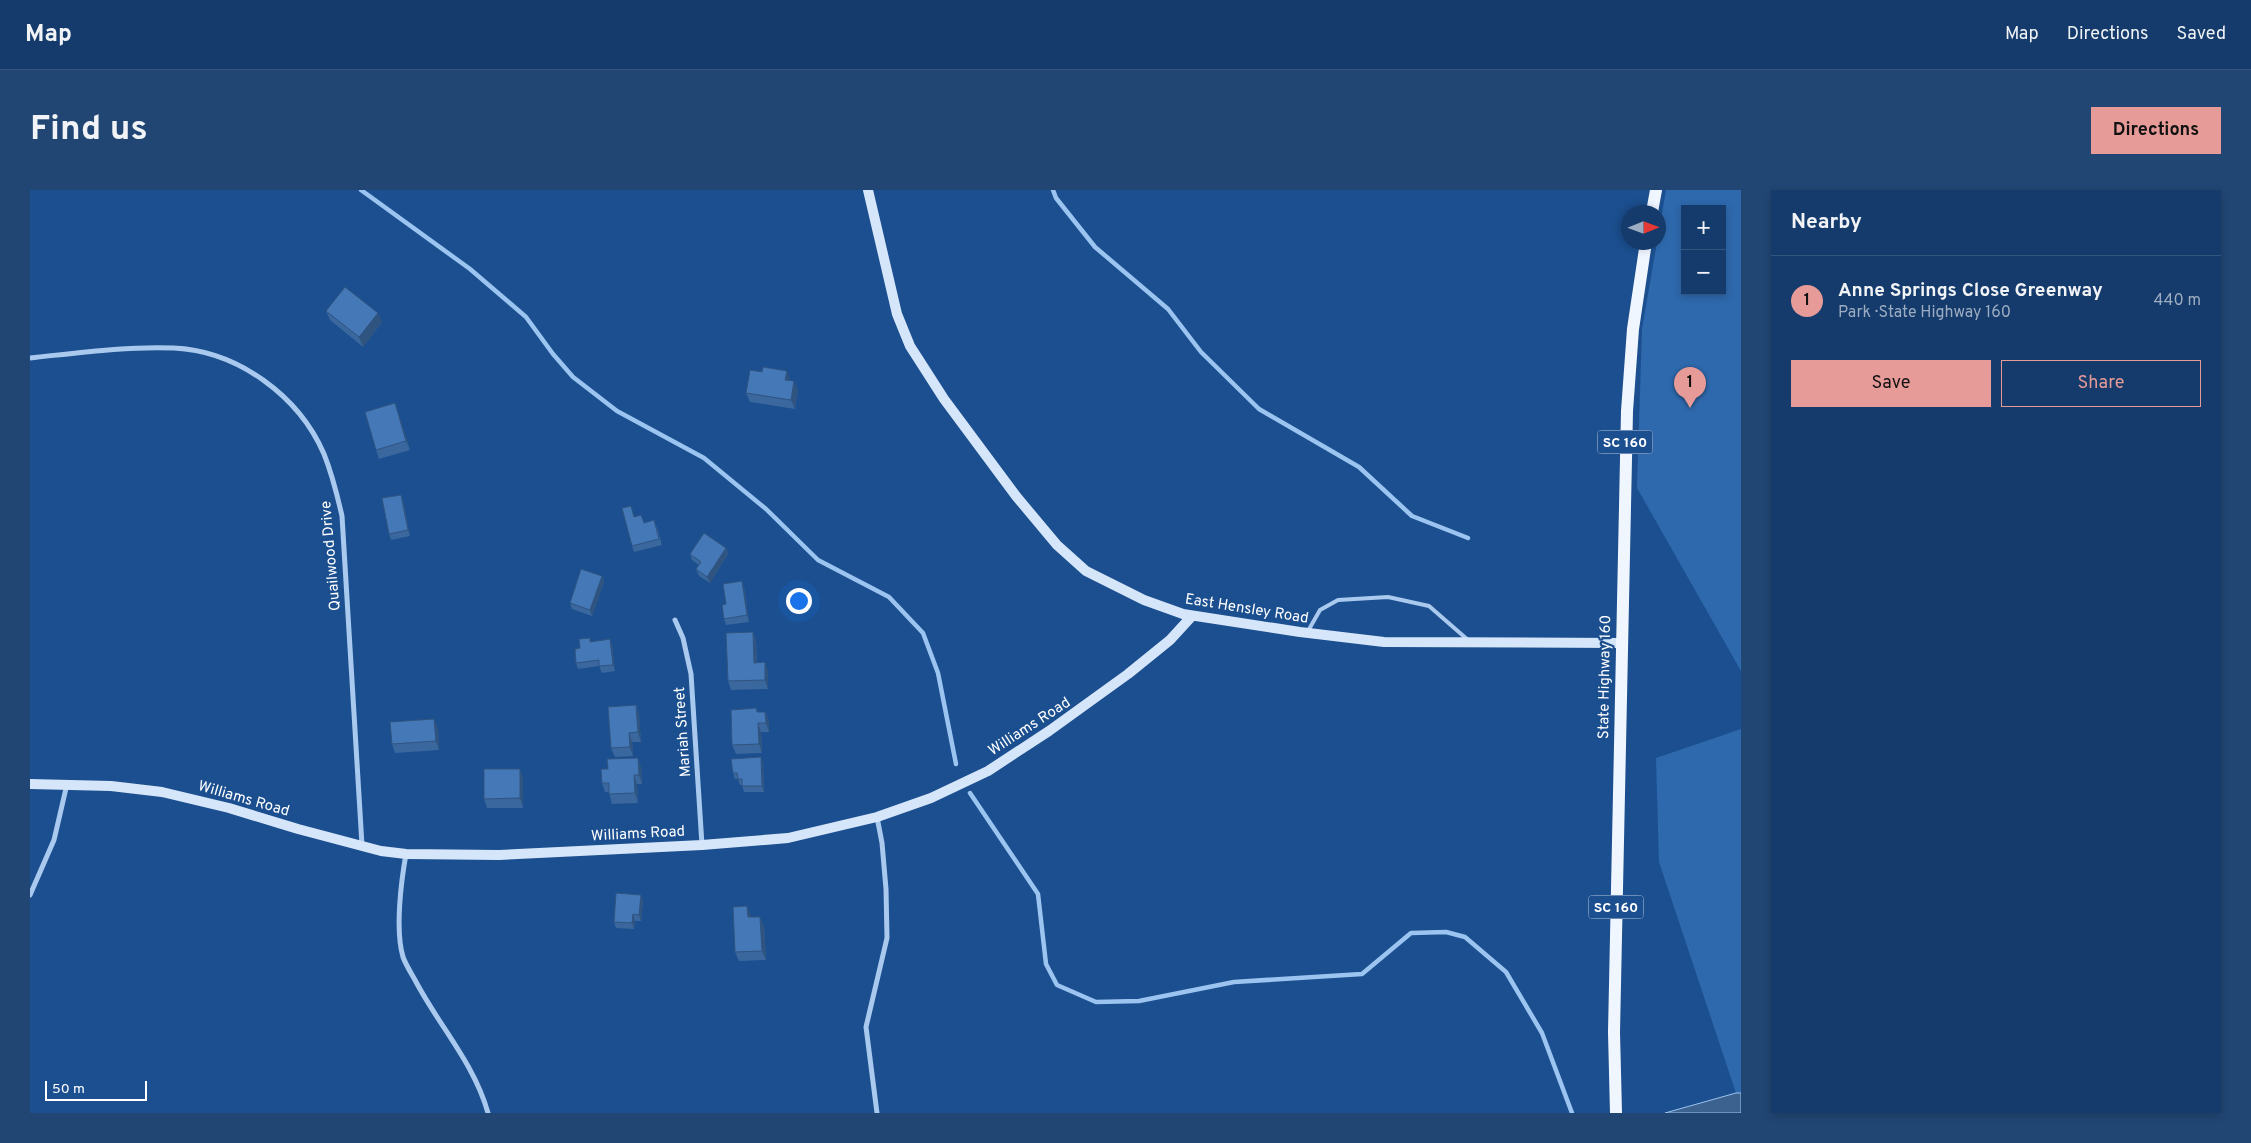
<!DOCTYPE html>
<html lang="en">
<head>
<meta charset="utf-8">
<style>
	:root { --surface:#143b6b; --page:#214673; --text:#f1f3f6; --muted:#9dadc1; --line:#33557e; --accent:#e69b98 }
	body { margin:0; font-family:Overpass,sans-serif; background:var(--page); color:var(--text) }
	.controls { position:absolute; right:15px; top:15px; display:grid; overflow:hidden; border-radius:0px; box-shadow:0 2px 8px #0003 }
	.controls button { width:45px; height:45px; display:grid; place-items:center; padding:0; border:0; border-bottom:1px solid var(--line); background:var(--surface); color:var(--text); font:25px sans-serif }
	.compass { position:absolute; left:1591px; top:15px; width:45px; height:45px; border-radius:50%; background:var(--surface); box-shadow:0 2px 8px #0003; rotate:89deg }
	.scale { position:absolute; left:15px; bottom:12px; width:102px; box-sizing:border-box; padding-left:5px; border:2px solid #fff; border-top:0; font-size:14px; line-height:18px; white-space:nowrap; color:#fff; -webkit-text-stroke:4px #1b4f8f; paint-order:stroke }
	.you { position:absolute; left:768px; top:410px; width:18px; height:18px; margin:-12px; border:4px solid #fff; border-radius:50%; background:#1a73e8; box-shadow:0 0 0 8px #1a73e833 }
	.badge { display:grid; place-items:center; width:32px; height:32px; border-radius:50%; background:var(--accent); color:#111; font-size:16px; font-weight:700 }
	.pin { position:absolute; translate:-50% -41px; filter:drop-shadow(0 1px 2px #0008) }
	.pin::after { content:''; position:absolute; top:26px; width:18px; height:15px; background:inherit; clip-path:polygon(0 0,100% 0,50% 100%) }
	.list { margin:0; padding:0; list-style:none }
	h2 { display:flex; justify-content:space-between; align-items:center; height:65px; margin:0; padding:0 20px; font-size:21px }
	h2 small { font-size:16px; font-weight:400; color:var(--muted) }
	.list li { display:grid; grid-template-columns:32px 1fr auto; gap:15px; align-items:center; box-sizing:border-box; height:90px; padding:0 20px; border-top:1px solid var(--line) }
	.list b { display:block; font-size:19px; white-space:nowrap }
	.list p { margin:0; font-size:16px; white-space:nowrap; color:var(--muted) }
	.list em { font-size:16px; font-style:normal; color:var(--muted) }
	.actions { display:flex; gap:10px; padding:15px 20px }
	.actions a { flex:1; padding:11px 0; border:1px solid var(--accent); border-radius:0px; text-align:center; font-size:18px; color:var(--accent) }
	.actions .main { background:var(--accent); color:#111 }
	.map { position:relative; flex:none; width:1711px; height:923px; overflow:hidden; border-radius:0px }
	header { display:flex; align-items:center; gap:30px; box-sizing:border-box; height:70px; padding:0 25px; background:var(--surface); border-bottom:1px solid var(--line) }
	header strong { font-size:24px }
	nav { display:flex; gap:28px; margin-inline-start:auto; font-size:18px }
	.intro { display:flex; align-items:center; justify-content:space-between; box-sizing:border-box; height:120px; padding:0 30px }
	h1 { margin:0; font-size:35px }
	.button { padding:12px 22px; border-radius:0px; background:var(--accent); color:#111; font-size:18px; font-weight:700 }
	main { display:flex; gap:30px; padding:0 30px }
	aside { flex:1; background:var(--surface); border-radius:0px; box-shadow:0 2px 8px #0003 }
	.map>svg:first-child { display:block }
	.green { fill:#2e69ad; fill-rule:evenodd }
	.water { fill:#3c6290; stroke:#9cc4f0 }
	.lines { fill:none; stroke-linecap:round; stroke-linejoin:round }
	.stream { stroke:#9cc4f0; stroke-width:4.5 }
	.lane { stroke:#a9c9ee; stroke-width:4 }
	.street { stroke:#a9c9ee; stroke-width:5 }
	.secondary { stroke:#d6e6fa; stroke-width:10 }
	.primary { stroke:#f0f6ff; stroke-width:12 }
	.wall { fill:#3a679d }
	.shaded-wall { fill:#305480 }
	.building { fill:#4478b7; stroke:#305480 }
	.labels { text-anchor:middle; stroke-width:4.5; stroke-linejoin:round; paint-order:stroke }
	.shield { fill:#1b4f8f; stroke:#bbcadd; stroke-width:1 }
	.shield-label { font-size:14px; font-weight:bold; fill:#fff }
	.street-label { font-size:15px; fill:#fff; stroke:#1b4f8f }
</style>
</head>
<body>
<header>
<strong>Map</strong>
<nav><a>Map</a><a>Directions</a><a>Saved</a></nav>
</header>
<div class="intro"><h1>Find us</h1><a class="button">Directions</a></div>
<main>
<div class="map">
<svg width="1711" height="923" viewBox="0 0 1711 923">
	<rect width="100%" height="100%" fill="#1b4f8f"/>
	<g class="green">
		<path d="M1636,0h75v481l-104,-183 5,-159zM1655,19h37v82h-37z"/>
		<polygon points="1711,539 1711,923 1708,923 1706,903 1629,672 1626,568"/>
	</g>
	<polygon class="water" points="1706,903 1711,903 1711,923 1635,923"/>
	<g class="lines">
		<g class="stream">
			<polyline points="331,0 440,79 496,127 523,164 543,187 587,221 674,268 736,319 788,370 859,407 893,443 908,483 926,574"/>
			<polyline points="1023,0 1026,8 1065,57 1138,119 1171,162 1229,219 1329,277 1382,326 1438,348"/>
			<polyline points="940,603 1008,704 1016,774 1027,795 1066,812 1109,811 1204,792 1332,784 1381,743 1416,742 1435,747 1476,782 1512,843 1542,923"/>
		</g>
		<polyline class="lane" points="1278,441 1290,420 1308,410 1358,407 1399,416 1438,450"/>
		<g class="street">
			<path d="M0,168c47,-5 96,-12 144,-10 64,3 125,48 150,106 8,20 13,40 18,62l20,329"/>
			<polyline points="645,430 653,448 661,484 672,655"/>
			<path d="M376,664c-5,28 -11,76 -3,103 3,8 8,16 12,23 24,46 59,83 73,133"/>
			<polyline points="0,705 24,650 37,594"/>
			<polyline points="847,923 836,837 857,748 856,699 852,653 847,627"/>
		</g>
		<g class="secondary">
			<polyline points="838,0 867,124 880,156 914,209 986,306 1027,355 1056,381 1114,410 1153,424 1270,442 1354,452 1590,453"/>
			<polyline points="0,594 81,596 132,602 199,618 268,639 351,661 376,664 469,665 672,655 758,648 847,627 901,608 958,581 1019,541 1098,484 1140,450 1162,426"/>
		</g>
		<g class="primary">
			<polyline points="1622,22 1626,0"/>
			<polyline points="1586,923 1584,842 1597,221 1603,139 1616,52"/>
		</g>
	</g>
	<g class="wall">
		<polygon points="296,121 352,132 333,157 300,130"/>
		<polygon points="760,190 768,200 765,219 720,212 716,203"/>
		<polygon points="368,222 380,260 349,269 346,260"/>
		<polygon points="371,305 373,311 380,346 361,350 359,344"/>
		<polygon points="614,333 627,337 632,355 604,362 602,356"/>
		<polygon points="696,358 698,364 680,393 669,386 666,379 669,375 662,370 660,364"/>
		<polygon points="572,386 574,392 562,426 542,419 540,413"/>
		<polygon points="714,397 719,432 696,435 694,429 696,414"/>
		<polygon points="723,442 726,451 727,473 738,481 738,499 701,500 698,491"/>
		<polygon points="561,452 582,455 585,481 572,483 569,476 548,479 546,473 550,458"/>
		<polygon points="606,515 609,524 611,552 602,552 603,566 585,567 581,558"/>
		<polygon points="726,518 728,522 735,522 739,531 739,542 731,542 732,563 706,564 702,555"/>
		<polygon points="408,538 409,560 365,563 362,554"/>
		<polygon points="733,574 734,602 714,602 712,595 710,595 708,589 705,589 703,583"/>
		<polygon points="611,577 612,594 607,594 608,613 582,614 579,602 575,602 572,593"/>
		<polygon points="493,588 493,618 457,618 454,609"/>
		<polygon points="613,711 611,731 605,731 604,739 586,738 584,732"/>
		<polygon points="721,725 721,727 734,736 736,770 709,771 705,762"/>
	</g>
	<g class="shaded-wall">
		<polygon points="348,123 352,132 333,157 329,147"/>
		<polygon points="757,181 760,190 759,199 755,190"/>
		<polygon points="764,191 768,200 765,219 761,210"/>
		<polygon points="365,213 368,222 380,260 376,251"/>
		<polygon points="371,305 373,311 380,346 378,340"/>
		<polygon points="696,358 698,364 680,393 677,387"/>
		<polygon points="572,386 574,392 562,426 560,420"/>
		<polygon points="712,391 714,397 719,432 717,425"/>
		<polygon points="723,442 726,451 727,482 724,473"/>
		<polygon points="580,449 582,455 585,481 583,475"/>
		<polygon points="735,472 738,481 738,499 735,490"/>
		<polygon points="606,515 609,524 611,552 608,542"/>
		<polygon points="735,522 739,531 739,542 736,533"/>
		<polygon points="404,529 408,538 409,560 406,551"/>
		<polygon points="728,533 731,542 732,563 729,554"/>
		<polygon points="599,543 602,552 603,566 600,557"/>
		<polygon points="731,567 733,574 734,602 732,596"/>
		<polygon points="608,568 611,577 612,594 609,585"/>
		<polygon points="490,579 493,588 493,618 490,608"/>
		<polygon points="604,585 607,594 608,613 605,603"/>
		<polygon points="611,705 613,711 611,731 609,725"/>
		<polygon points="717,716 721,725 721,736 718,727"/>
		<polygon points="603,724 605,731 604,739 602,733"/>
		<polygon points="730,727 734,736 736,770 732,761"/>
	</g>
	<g class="building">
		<polygon points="315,97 348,123 329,147 296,121"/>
		<polygon points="733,177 757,181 755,190 764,191 761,210 716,203 720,180 732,182"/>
		<polygon points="365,213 376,251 346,260 335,222"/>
		<polygon points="371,305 378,340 359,344 352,308"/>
		<polygon points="601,316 604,327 611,325 614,333 624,330 629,349 602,356 592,318"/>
		<polygon points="674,343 696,358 677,387 666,379 671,372 660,364"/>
		<polygon points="551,379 572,386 560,420 540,413"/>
		<polygon points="712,391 717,425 694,429 692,415 696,414 693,394"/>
		<polygon points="723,442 724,473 735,472 735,490 698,491 696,443"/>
		<polygon points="560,448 560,452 580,449 583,475 569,476 569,470 546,473 545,459 550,458 549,449"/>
		<polygon points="606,515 608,542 599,543 600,557 581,558 578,517"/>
		<polygon points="726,518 727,522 735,522 736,533 728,533 729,554 702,555 701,520"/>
		<polygon points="404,529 406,551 362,554 360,532"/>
		<polygon points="731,567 732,596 712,596 712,589 708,589 707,583 703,583 701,569"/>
		<polygon points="608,568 609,585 604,585 605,603 579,604 579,593 572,593 571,579 578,579 577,569"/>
		<polygon points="454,579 490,579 490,608 454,609"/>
		<polygon points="586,703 611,705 609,725 603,724 602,733 584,732"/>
		<polygon points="717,716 718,727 730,727 732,761 705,762 703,717"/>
	</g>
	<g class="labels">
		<g class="shield">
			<rect x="1567.5" y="240.5" width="55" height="23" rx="4"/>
			<rect x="1558.5" y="705.5" width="55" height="23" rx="4"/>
		</g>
		<g class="shield-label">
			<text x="1595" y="257">SC 160</text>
			<text x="1586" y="722">SC 160</text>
		</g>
		<g class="street-label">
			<text transform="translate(300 366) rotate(-95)" y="5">Quailwood Drive</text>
			<text transform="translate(1217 418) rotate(9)" y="5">East Hensley Road</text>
			<text transform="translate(1574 487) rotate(-89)" y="5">State Highway 160</text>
			<text transform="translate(999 536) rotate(-33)" y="5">Williams Road</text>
			<text transform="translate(652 542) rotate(-94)" y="5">Mariah Street</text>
			<text transform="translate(214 608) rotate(16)" y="5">Williams Road</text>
			<text transform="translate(608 643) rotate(-3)" y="5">Williams Road</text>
		</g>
	</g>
</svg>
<div class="controls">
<button>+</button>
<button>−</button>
</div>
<svg class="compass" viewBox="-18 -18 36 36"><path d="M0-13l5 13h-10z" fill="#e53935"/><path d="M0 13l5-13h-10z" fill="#9dadc1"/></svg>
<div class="scale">50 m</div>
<div class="you"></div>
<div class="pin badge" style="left:1660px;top:218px">1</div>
</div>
<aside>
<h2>Nearby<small></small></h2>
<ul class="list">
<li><span class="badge">1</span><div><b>Anne Springs Close Greenway</b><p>Park · State Highway 160</p></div><em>440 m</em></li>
</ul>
<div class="actions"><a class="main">Save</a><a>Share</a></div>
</aside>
</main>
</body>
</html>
